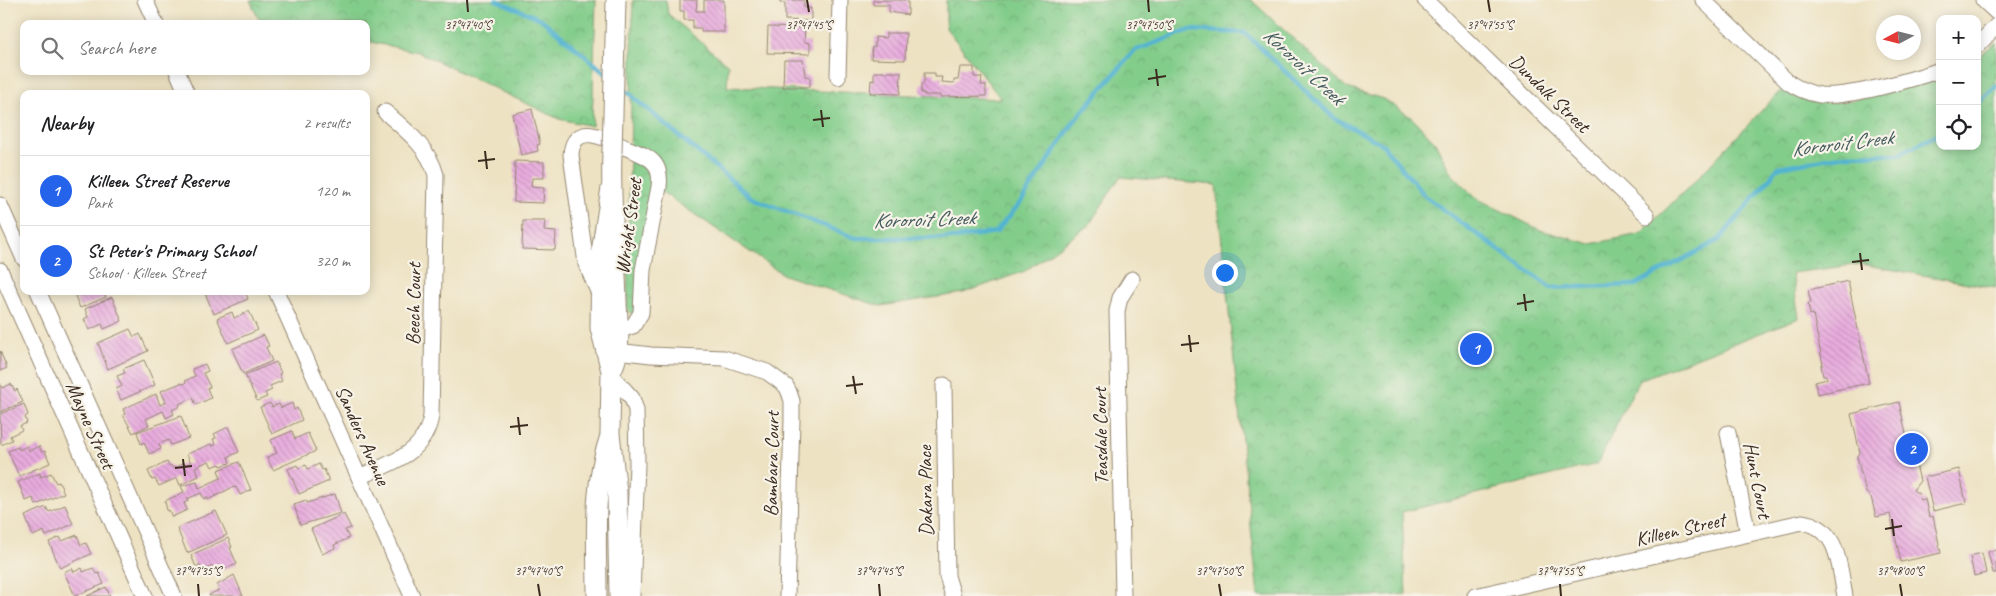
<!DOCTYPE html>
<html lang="en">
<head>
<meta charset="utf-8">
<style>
	:root { --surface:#fff; --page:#f6f6f6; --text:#202124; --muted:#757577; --line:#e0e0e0; --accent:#2563eb }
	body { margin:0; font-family:Caveat,sans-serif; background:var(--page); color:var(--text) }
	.controls { position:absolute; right:15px; top:15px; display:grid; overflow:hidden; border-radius:10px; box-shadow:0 2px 12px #0003 }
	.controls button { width:45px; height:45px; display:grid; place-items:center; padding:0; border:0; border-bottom:1px solid var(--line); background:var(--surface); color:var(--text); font:25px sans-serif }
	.compass { position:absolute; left:1876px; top:15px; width:45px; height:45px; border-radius:50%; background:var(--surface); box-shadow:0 2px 12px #0003; rotate:263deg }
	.you { position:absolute; left:1224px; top:272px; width:18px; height:18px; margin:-12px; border:4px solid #fff; border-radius:50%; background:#1a73e8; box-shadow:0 0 0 8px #1a73e833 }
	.badge { display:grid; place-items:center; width:32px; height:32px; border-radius:50%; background:var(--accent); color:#fff; font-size:16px; font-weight:700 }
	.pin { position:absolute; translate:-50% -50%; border:2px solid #fff; box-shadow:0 1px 5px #0006 }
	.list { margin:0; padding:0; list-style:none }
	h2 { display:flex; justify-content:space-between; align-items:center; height:65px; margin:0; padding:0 20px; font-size:21px }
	h2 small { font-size:16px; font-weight:400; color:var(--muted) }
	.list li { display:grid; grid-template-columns:32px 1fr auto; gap:15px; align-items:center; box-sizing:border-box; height:70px; padding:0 20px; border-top:1px solid var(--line) }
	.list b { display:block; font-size:19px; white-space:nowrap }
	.list p { margin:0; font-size:16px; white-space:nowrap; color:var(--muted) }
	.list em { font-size:16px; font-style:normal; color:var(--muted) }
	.icon { flex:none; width:28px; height:28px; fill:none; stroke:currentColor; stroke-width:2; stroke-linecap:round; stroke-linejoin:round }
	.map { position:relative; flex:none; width:1996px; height:596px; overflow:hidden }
	.search { position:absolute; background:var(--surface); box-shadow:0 2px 12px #0003; left:20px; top:20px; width:350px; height:55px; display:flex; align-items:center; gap:12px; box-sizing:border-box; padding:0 18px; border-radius:10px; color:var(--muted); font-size:19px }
	.panel { position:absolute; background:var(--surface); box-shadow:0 2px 12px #0003; left:20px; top:90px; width:350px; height:205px; border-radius:10px }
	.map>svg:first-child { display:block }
	.park { fill:url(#park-crowns); stroke:#5f7c54 }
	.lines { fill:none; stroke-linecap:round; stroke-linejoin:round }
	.stream { stroke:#52b3d1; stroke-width:4.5 }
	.building { fill:url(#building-back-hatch) }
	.minor-casing { stroke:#948670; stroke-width:17 }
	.tertiary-casing { stroke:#948670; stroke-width:21 }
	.minor { stroke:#fff; stroke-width:15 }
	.tertiary { stroke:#fff; stroke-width:19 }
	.tertiary-bridge-casing { stroke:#948670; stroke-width:21; stroke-linecap:butt }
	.tertiary-bridge { stroke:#fff; stroke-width:19 }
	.ticks { fill:none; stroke:#3b2a1e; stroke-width:2 }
	.labels { text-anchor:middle; stroke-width:4.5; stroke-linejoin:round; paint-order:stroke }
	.street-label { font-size:20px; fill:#3b2a1e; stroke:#f7f3e8 }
	.water-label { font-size:21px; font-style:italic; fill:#435a5d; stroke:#f7f3e8 }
	.ticks-label { font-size:12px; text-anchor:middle; fill:#3b2a1e; stroke:#f7f3e8; stroke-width:4.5; stroke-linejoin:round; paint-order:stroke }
</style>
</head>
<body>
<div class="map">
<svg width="1996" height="596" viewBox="0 0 1996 596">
	<defs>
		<pattern id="park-crowns" width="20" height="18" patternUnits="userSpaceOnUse" patternTransform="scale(1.25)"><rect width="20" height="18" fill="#83cd8b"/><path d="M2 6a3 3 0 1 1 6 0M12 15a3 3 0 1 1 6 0" fill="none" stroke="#72b078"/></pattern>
		<pattern id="building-back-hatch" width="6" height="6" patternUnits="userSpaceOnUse" patternTransform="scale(1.25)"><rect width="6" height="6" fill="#e9acdf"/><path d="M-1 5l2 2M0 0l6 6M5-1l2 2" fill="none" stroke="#be8cb4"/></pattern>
	</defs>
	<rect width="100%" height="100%" fill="#f7f3e8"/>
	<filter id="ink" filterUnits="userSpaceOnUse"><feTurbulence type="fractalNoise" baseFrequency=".02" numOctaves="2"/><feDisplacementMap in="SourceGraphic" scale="10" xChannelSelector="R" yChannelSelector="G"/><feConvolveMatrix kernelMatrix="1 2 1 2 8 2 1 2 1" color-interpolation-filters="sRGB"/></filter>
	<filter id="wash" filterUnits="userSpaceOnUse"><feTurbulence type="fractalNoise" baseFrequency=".0096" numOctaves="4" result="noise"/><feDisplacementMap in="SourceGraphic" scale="20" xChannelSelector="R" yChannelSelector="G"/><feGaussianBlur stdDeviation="1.12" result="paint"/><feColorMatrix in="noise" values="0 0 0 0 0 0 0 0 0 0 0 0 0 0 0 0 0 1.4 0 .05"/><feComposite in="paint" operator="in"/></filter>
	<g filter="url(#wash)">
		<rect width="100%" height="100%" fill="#ede2c2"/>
		<g class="park">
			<polygon points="250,0 596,0 592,126 559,119 418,52 366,41 366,24 285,24 258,18"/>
			<path d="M633,0h33l2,14 60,51 -1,22 274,12 -55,-71v-28h305l96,88 36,11 28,18 24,25 15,30 26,26 64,32 51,14 49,-10 53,-51 89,-94c7,4 14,9 21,11 33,11 102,-13 137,-22v68h37v-88l19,-16v246l-135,-24 -69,9 7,45 -160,62 -42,84 -195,48 4,82 -18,2h-130l-42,-411 -96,-8 -31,48 -64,46 -62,22 -83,13 -96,-31 -131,-89 -18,124 -3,4 -5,-4z"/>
		</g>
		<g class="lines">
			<g class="stream">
				<polyline points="496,0 541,19 608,75"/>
				<polyline points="619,85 752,198 856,238 957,238 996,232 1020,203 1076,119 1134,51 1190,30 1245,33 1334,118 1382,144 1426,197 1551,288 1635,285 1719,240 1779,167 1845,155 1899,154 1940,133"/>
				<polyline points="1977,104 1996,86"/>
			</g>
		</g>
		<g id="blocks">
			<g class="building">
				<polygon points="680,0 697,0 696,11 704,11 704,0 724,0 724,32 701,32 701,28 693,28 693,20 684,20 684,11 680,11"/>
				<polygon points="780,0 804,0 804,8 811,8 811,21 785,20 785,3 780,3"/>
				<polygon points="873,0 908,0 908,15 889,12 889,5 873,5"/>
				<polygon points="768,27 805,28 804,42 810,43 810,54 767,53"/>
				<polygon points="886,33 906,33 905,60 871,59 872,47 875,47 875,37 886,38"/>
				<polygon points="784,60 803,60 805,76 810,77 810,87 783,87"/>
				<polygon points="960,67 974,67 974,77 982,77 981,85 986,85 986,96 940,97 940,95 924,95 924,93 921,93 921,84 924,84 924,73 935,73 935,77 942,77 941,82 954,83 954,80 958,80"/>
				<polygon points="874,72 901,72 900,94 870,93 871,80 874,81"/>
				<polygon points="532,109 540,144 537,145 538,151 521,155 512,114"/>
				<polygon points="515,161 544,162 544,178 532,178 531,187 544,188 543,203 514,202"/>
				<polygon points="523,221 545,221 544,231 556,232 555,250 522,249"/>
				<polygon points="1848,281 1869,383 1817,394 1815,382 1827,379 1826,376 1823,376 1821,365 1823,365 1813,314 1810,315 1808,303 1811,303 1808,290"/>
				<polygon points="80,291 104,291 106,297 80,308 75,296 81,294"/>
				<polygon points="204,291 245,291 248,299 214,314"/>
				<polygon points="112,297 122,321 104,329 102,324 89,330 84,319 88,317 85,309"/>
				<polygon points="249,311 258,330 228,343 217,318 232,312 234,318"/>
				<polygon points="130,329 134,337 140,334 148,351 108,369 98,343"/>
				<polygon points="264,335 269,346 266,347 272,361 243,374 232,349"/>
				<polygon points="0,351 7,368 0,371"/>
				<polygon points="144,360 155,385 121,400 116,389 122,386 117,376 125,373 123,369"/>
				<polygon points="276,362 281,373 279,374 282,381 270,386 272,390 265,393 267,397 257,401 245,375"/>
				<polygon points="205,364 208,371 203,373 210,387 207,388 211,398 196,405 193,398 179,404 180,406 172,410 174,414 166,418 163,411 146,419 149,425 133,433 123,415 125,414 123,409 156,394 160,405 166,402 161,391 181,383 182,384 186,383 185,381 195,376 192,369"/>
				<polygon points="0,383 2,388 11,384 15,391 17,389 23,402 0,412"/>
				<polygon points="1899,402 1908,443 1911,444 1920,481 1913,490 1919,494 1920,500 1925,499 1929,517 1933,516 1941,553 1901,562 1890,514 1876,517 1871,497 1866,493 1857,457 1860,453 1851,414"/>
				<polygon points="270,403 272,407 279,404 281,408 292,403 294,410 297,408 302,420 272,434 260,407"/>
				<polygon points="24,404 28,415 25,417 27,423 20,426 22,430 10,436 12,440 1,445 0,414"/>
				<polygon points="181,416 189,438 171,445 169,440 159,444 161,449 149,454 144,442 141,444 137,432"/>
				<polygon points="228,427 239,452 228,457 230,463 221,466 220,464 212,467 209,461 195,467 199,476 180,485 177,478 159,486 155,479 152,480 148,471 167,462 169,466 171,465 173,468 184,463 185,465 191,463 187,454 211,444 212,446 216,445 213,439 216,438 214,434"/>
				<polygon points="292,431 295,439 308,433 316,451 273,470 267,457 277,453 271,440"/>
				<polygon points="27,446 29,451 39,446 42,452 45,451 50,463 19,476 8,451 18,447 19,450"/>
				<polygon points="239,462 251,490 240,495 236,487 231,488 208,500 207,497 204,499 201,493 187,499 188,501 184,503 187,510 172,517 169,510 167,511 165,501 184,492 181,486 197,482 199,488 221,478 218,470"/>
				<polygon points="319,464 322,470 324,469 329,481 299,494 288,469 297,465 299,468 306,465 308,469"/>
				<polygon points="1959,469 1966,503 1933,511 1925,477"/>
				<polygon points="40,473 41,477 51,473 56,483 59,482 64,493 36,505 33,498 26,501 18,482"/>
				<polygon points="335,494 341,513 300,525 294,504 306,500 307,503"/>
				<polygon points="65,505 73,524 46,536 44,531 33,536 25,516 46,507 49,512"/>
				<polygon points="216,511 227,535 187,553 177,528"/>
				<polygon points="344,514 351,528 345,530 349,538 334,545 335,548 322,554 311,529"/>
				<polygon points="77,535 81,545 86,543 91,554 60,568 49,542 60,537 62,541"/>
				<polygon points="228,538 232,547 230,548 237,564 223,570 222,567 214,570 213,566 202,571 199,565 196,567 191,555"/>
				<polygon points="1996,550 1996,573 1993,573 1988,552"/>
				<polygon points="1982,553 1986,573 1974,576 1970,556"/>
				<polygon points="72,568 74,572 82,568 83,572 93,568 96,574 99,573 104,584 75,596 64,572"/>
				<polygon points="234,575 243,596 209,596 209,595 219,590 217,585"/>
				<polygon points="106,587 110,596 87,596"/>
			</g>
		</g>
	</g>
	<g filter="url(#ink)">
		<use href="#blocks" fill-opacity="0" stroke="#948670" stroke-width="1"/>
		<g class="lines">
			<g class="minor-casing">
				<g id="minor">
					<polyline points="145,0 156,24"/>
					<polyline points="1425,0 1647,215"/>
					<path d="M1703,0l85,82c10,7 20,11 32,13 28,3 91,-15 120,-25"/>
					<polyline points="1983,0 1996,12"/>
					<polyline points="1977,46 1996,26"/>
					<polyline points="177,71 187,94"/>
					<polyline points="838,77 840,0"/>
					<polyline points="0,205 24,259"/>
					<polyline points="0,270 145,596"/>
					<polyline points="38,291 174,596"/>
					<polyline points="276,291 412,596"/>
					<path d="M600,296l-14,-32 -15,-109c2,-35 37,-16 53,-8 10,4 24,8 31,17 5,7 5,15 4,23l-16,83 -2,43 -8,13 -9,3 -6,-2"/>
					<polyline points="608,350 651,355 724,358 767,372 786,386 789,392 792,401 792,420 787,596"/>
					<polyline points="611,375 632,398 636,410 637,464 632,596"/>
					<polyline points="944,385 947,576 953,596"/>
					<polyline points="1728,433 1748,534"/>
					<path d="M359,477c32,-14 66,-23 72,-61l5,-241c-7,-27 -30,-45 -51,-63"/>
					<polyline points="1123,596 1117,311 1120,298 1132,279"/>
					<path d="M1475,596l327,-74c37,5 37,44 43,74"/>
				</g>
			</g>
			<g class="tertiary-casing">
				<g id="tertiary">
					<path d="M612,153c-2,50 4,100 5,150 1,21 5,45 -4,65"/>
					<polyline points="611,188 601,252 600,328 611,371 610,434 617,492 619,596"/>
					<path d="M597,596c0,-53 -5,-107 12,-157"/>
				</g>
			</g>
			<use href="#minor" class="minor"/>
			<use href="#tertiary" class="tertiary"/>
			<g class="tertiary-bridge-casing">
				<polyline id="tertiary-bridge" points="612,153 616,0"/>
			</g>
			<use href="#tertiary-bridge" class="tertiary-bridge"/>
		</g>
	</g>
	<path class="ticks" d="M467,0l1,12M807,0l2,12M1148,0l1,12M1488,0l2,12M1156,69l2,17M1148,79l18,-3M821,110l2,17M813,120l17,-2M485,151l2,18M478,161l17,-2M1860,253l2,17M1852,262l17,-2M1524,294l2,17M1517,304l17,-3M1189,335l2,17M1181,345l18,-2M853,376l3,18M846,386l17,-2M518,417l2,18M510,427l18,-2M183,459l2,17M175,468l17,-2M1892,519l2,17M1885,529l17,-3M198,584l1,12M538,584l2,12M879,584l1,12M1219,584l2,12M1560,584l1,12M1900,584l2,12"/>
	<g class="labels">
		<g class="street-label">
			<text transform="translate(1550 93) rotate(44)" y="7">Dundalk Street</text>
			<text transform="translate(628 226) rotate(-82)" y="7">Wright Street</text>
			<text transform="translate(413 304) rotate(-89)" y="7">Beech Court</text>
			<text transform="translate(91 425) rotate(66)" y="7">Mayne Street</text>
			<text transform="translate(363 435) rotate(66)" y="7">Sanders Avenue</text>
			<text transform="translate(1100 436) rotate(-91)" y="7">Teasdale Court</text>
			<text transform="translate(771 464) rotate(-89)" y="7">Bambara Court</text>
			<text transform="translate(1758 480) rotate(79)" y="7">Hunt Court</text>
			<text transform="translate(925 491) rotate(-91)" y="7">Dakara Place</text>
			<text transform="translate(1680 529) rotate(-13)" y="7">Killeen Street</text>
		</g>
		<g class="water-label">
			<text transform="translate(1304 66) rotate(43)" y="7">Kororoit Creek</text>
			<text transform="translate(1842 143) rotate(-7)" y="7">Kororoit Creek</text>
			<text transform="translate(924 219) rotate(-2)" y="7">Kororoit Creek</text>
		</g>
	</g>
	<g class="ticks-label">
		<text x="468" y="29">37°47'40"S</text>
		<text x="809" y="29">37°47'45"S</text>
		<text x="1149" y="29">37°47'50"S</text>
		<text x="1490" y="29">37°47'55"S</text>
		<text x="198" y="575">37°47'35"S</text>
		<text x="538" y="575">37°47'40"S</text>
		<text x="879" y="575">37°47'45"S</text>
		<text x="1219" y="575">37°47'50"S</text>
		<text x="1560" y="575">37°47'55"S</text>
		<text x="1900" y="575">37°48'00"S</text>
	</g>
</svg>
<div class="controls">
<button>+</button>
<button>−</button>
<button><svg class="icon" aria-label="locate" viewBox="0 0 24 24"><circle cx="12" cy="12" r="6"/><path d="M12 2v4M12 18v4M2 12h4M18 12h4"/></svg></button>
</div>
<svg class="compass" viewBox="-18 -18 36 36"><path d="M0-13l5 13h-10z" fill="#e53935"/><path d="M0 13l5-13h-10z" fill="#757577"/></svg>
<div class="you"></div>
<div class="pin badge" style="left:1476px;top:349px">1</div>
<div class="pin badge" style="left:1912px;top:449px">2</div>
<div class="search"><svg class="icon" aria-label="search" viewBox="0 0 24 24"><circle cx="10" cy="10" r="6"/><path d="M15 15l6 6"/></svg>Search here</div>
<section class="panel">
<h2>Nearby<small>2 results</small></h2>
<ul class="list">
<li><span class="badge">1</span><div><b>Killeen Street Reserve</b><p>Park</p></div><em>120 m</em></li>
<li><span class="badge">2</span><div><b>St Peter's Primary School</b><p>School · Killeen Street</p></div><em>320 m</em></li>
</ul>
</section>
</div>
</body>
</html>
